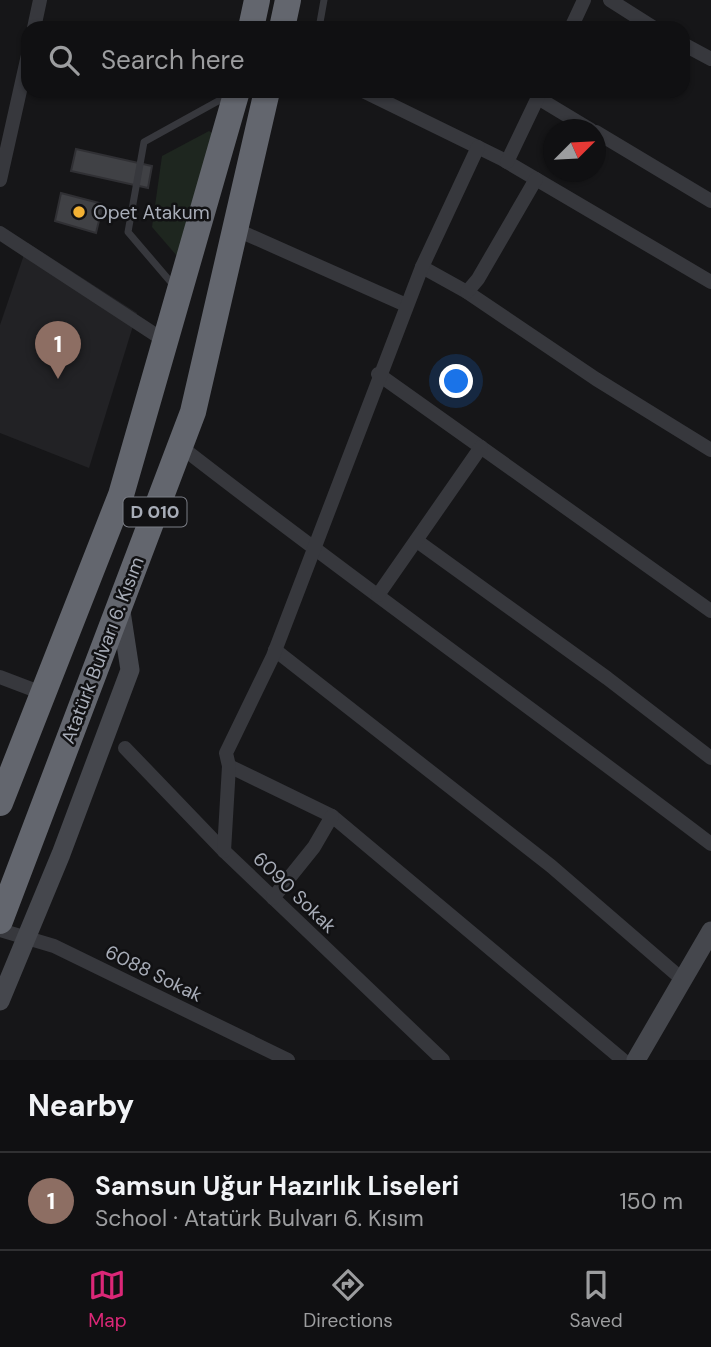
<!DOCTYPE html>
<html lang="en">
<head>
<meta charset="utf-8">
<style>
	:root { --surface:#101012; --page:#1e1e20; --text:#f1f3f6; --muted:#9c9d9f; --line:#303032; --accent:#db2777 }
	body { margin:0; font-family:"DM Sans",sans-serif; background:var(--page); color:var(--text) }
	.compass { position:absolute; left:543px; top:119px; width:63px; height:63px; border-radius:50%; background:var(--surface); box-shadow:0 2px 5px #0004; rotate:66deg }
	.you { position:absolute; left:457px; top:382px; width:24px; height:24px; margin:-18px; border:5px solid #fff; border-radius:50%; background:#1a73e8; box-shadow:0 0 0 10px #1a73e833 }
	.badge { display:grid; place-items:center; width:46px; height:46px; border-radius:50%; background:var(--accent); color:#fff; font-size:23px; font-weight:700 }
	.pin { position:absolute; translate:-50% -58px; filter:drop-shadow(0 2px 4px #0008) }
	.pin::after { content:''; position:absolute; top:37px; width:24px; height:21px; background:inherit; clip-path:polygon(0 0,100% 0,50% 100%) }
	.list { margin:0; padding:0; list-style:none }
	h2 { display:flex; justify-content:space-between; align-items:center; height:91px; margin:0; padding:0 28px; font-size:30px }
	h2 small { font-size:23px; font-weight:400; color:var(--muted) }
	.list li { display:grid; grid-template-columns:46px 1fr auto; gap:21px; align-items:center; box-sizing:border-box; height:98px; padding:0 28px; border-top:2px solid var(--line) }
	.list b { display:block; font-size:26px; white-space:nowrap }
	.list p { margin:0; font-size:23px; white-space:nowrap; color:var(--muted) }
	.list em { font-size:23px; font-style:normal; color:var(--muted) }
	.icon { flex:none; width:38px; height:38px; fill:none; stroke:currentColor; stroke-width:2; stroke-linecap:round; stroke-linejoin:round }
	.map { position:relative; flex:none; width:711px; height:1060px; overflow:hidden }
	.search { position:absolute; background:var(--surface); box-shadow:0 2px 5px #0004; left:21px; right:21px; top:21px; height:77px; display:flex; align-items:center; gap:18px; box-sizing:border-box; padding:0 24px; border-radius:21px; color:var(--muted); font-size:26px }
	.sheet { height:189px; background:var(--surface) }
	nav { display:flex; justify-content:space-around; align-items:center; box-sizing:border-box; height:98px; border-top:2px solid var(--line); background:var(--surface); font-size:19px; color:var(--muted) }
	nav a { display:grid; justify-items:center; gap:4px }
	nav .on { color:var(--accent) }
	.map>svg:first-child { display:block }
	.built { fill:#222225 }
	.green { fill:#1e261f }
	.building { fill:#404145; stroke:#303034; stroke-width:2 }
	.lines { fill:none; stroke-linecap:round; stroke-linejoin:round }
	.lane { stroke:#37383d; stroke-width:7 }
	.street { stroke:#37383d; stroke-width:14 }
	.secondary { stroke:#45474d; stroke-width:19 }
	.highway { stroke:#63666e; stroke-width:26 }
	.poi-dot { fill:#f2b134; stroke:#111113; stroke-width:2.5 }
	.labels { text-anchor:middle; stroke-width:5; stroke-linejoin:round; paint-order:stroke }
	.shield { fill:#111113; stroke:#7b7e86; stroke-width:2 }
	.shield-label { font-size:18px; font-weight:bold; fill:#a8adb8 }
	.poi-label { font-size:19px; fill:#a8adb8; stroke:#111113; text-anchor:start }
	.street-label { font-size:19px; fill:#a8adb8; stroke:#111113 }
</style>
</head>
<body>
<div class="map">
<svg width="711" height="1060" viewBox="0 0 711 1060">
	<rect width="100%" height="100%" fill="#161618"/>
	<polygon class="built" points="28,243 137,313 89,468 0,433 0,325"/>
	<polygon class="green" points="209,131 213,134 177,256 152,227 162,156"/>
	<g class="building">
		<polygon points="76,149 152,166 148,188 71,171"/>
		<polygon points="61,193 103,204 96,233 55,221"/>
	</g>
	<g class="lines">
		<g class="lane">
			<polyline points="319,28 324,0"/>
			<polyline points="175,287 128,232 144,142 229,95"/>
		</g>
		<g class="street">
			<polyline points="610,0 654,28"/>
			<polyline points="34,28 40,0"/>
			<polyline points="571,28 584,0"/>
			<polyline points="683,44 711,59"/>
			<polyline points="363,91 502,159 711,282"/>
			<polyline points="538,98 591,130"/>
			<polyline points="596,132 711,201"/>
			<polyline points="507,162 541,91"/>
			<polyline points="0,180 28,55"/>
			<polyline points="235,229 406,305"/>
			<polyline points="0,233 165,341"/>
			<polyline points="422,267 467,292 596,379 711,450"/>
			<polyline points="467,292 478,279 536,179"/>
			<polyline points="378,374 711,611"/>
			<path d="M180,446c175,136 355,264 531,398"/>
			<polyline points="417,541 607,678 711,758"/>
			<polyline points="378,595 481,447"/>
			<polyline points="275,650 551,866 683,980"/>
			<polyline points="0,677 42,693"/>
			<polyline points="125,748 224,851 443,1060"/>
			<polyline points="229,766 332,816 623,1060"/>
			<polyline points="224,851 229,766 226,753 273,656 422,267 478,147"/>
			<polyline points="273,898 314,847 332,816"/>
			<polyline points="0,930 54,946 288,1060"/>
		</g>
		<g class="secondary">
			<polyline points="0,1001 61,854 130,670 120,605"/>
			<polyline points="636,1060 711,931"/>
		</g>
		<g class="highway">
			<polyline points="251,28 257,0"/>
			<polyline points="282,28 288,0"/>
			<polyline points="0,803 121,495 237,91"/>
			<polyline points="0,921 193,412 267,91"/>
		</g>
	</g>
	<circle class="poi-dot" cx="79" cy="212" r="7"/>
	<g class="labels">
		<rect class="shield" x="123.5" y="497.5" width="63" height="29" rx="5"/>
		<g class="shield-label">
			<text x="155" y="518">D 010</text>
		</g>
		<g class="poi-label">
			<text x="93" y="219">Opet Atakum</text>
		</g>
		<g class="street-label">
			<text transform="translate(102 650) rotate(-69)" y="7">Atatürk Bulvarı 6. Kısım</text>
			<text transform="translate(295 892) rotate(44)" y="7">6090 Sokak</text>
			<text transform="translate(154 973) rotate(26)" y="7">6088 Sokak</text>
		</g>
	</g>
</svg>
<svg class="compass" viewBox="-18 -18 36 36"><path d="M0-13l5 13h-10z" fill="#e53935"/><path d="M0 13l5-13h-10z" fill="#9c9d9f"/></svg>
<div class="you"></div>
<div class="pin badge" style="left:58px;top:379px;background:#8d6e63">1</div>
<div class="search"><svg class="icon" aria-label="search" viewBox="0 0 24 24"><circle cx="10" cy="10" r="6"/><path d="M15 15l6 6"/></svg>Search here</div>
</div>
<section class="sheet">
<h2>Nearby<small></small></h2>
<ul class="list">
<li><span class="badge" style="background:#8d6e63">1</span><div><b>Samsun Uğur Hazırlık Liseleri</b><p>School · Atatürk Bulvarı 6. Kısım</p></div><em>150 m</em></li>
</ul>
</section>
<nav>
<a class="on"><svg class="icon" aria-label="map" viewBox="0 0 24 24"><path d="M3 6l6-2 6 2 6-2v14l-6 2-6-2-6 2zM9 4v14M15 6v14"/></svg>Map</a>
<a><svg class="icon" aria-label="directions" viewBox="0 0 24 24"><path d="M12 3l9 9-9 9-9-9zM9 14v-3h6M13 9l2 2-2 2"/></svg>Directions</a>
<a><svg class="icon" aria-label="saved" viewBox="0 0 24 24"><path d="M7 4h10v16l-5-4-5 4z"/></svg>Saved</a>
</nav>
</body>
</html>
